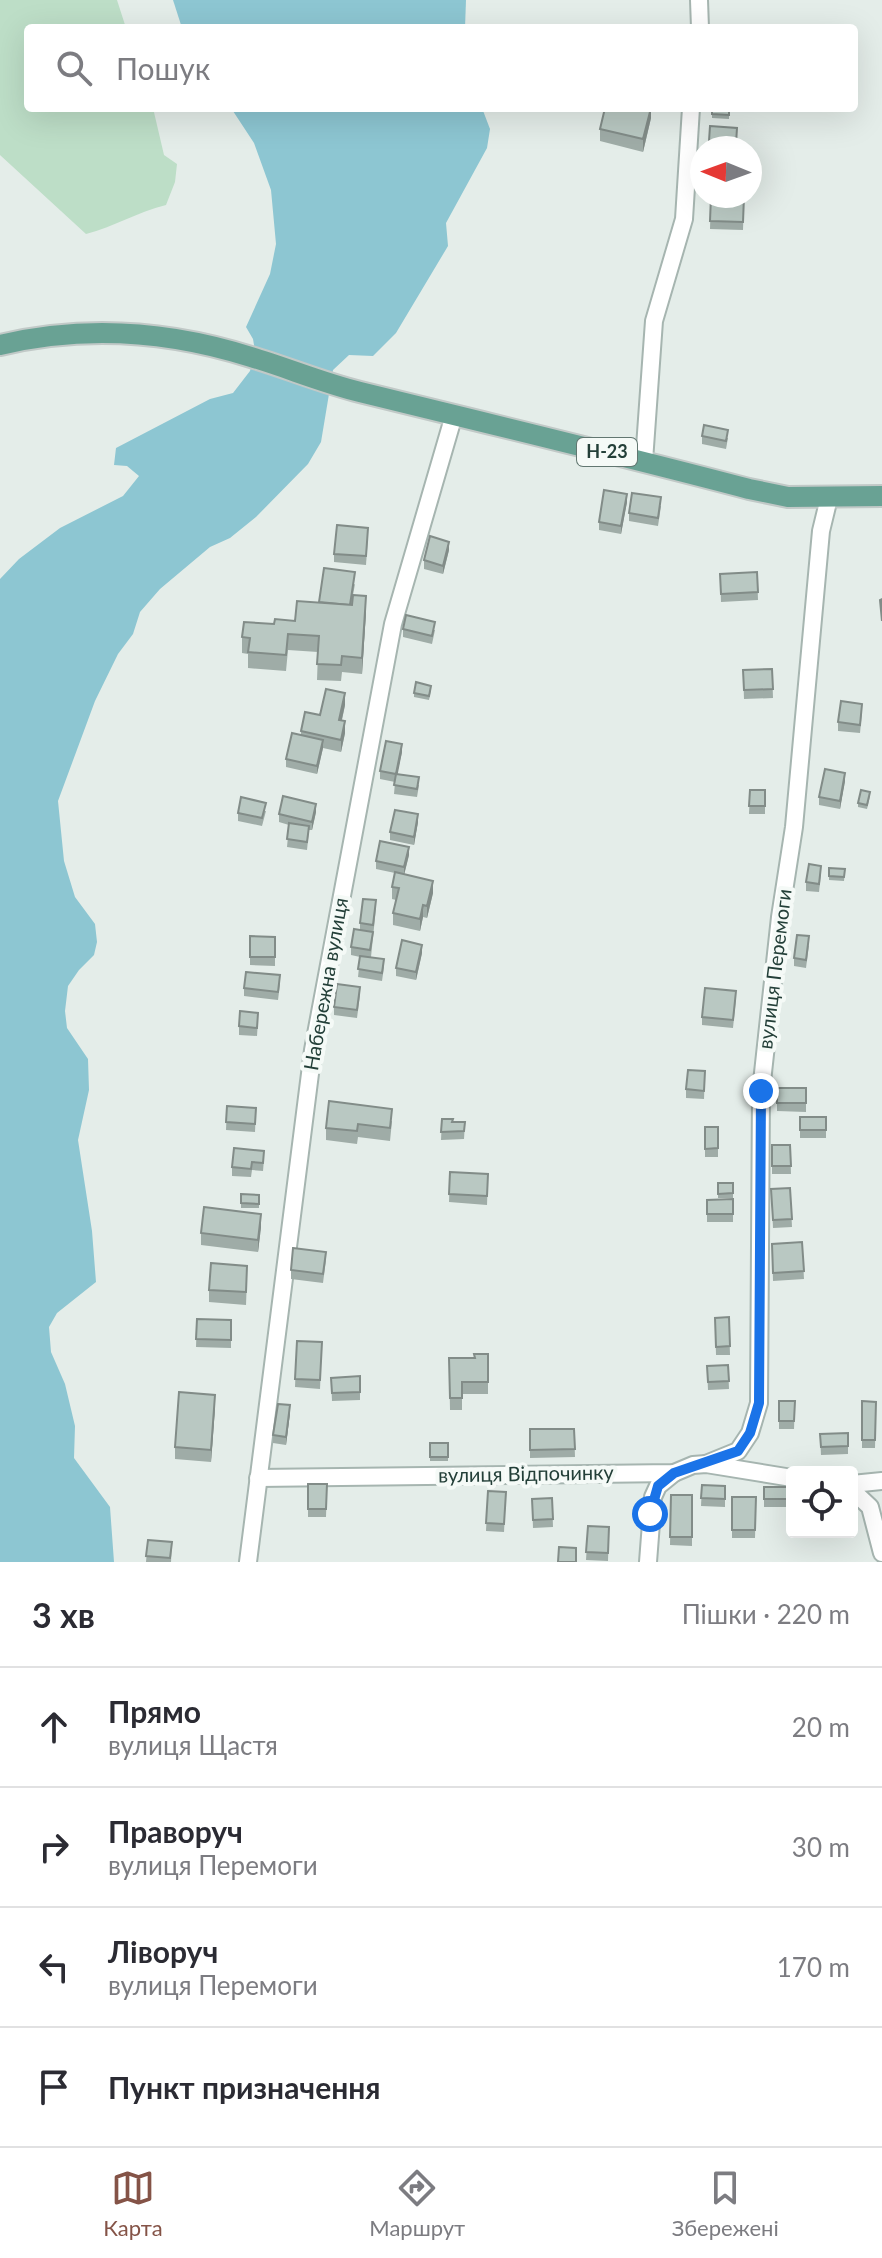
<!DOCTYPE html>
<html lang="uk">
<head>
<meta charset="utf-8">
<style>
	:root { --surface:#fff; --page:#f2f2f3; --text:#2b2b33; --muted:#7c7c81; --line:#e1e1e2; --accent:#845347 }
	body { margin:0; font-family:Lato,sans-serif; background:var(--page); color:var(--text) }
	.controls { position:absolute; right:24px; bottom:24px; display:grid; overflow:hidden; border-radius:8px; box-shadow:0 8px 32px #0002 }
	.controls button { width:72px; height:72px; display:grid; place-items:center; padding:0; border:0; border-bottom:2px solid var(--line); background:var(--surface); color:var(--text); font:40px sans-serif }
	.compass { position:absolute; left:690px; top:136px; width:72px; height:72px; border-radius:50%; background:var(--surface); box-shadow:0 8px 32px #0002; rotate:271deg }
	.stop { position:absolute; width:24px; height:24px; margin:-18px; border:6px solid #1a73e8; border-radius:50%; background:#fff }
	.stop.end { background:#1a73e8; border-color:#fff; box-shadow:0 2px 8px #0008 }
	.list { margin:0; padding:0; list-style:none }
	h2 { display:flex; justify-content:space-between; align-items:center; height:104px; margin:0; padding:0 32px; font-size:34px }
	h2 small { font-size:26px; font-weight:400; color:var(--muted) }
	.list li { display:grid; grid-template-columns:52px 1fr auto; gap:24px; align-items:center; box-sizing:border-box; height:120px; padding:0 32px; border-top:2px solid var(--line) }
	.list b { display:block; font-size:30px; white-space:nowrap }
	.list p { margin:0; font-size:26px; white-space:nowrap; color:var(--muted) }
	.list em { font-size:26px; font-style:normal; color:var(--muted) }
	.icon { flex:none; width:44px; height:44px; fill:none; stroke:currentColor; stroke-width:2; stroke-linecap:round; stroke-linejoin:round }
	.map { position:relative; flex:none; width:882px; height:1562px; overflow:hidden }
	.search { position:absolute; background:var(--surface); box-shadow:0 8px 32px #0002; left:24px; right:24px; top:24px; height:88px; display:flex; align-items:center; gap:20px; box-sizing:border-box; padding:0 28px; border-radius:8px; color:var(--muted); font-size:30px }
	.sheet { height:584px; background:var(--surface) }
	nav { display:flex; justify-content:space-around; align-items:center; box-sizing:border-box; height:112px; border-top:2px solid var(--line); background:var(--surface); font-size:22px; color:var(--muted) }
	nav a { display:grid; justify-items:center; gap:4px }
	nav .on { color:var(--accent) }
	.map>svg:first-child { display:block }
	.green { fill:#bddec7 }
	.water { fill:#8dc6d2 }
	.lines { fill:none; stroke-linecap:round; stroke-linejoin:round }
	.minor-casing { stroke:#a6b5b0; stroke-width:20 }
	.major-casing { stroke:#c1c9c7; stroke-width:24 }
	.minor { stroke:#fff; stroke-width:16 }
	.major { stroke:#69a294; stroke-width:20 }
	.wall { fill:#9faca7 }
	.shaded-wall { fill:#828c88 }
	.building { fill:#b9c8c2; stroke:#828c88; stroke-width:2 }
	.route { stroke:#1a73e8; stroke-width:10 }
	.labels { text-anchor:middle; stroke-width:8; stroke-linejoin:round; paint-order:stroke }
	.shield { fill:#f5faf7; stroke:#627771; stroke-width:2 }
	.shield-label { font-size:18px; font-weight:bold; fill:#233f38 }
	.street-label { font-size:20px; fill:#233f38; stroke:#f5faf7 }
</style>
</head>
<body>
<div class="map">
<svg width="882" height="1562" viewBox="0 0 882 1562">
	<rect width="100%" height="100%" fill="#e4ede9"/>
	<path class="green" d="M0,0h117l9,28h-98v80h125l11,47 13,9 -2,18 -9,23c-29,7 -52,22 -80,29l-86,-79z"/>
	<g class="water">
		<polygon points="173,0 466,0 465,28 182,28"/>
		<polygon points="231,108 482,108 490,129 487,148 446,223 448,246 396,333 373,356 349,355 333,370 321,442 308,464 256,517 230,538 210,547 160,589 140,612 133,634 118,654 95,701 58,801 64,861 75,897 95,924 97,942 94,955 79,970 68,986 65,1011 67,1028 88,1059 89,1090 78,1140 92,1231 96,1282 57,1313 49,1327 51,1352 65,1384 75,1426 74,1458 110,1507 114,1562 0,1562 0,579 19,559 60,528 123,496 139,476 127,466 114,465 116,448 210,399 233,393 250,371 255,351 253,339 246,327 270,274 276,244 271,190 254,143"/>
	</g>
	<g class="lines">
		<g class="minor-casing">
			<g id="minor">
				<polyline points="699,0 700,28"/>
				<polyline points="644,461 654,321 684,219 691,108"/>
				<polyline points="706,1464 738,1451 750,1433 759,1403 761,1091 780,917 794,827 821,531 829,498"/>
				<polyline points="258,1478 674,1473 693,1465 706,1464 792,1478"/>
				<polyline points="852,1484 882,1481"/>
				<polyline points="852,1490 870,1507 882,1553"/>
				<polyline points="248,1562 313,1050 393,624 454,415"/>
				<polyline points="648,1562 653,1497 658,1486 674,1473"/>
			</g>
		</g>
		<g class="major-casing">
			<path id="major" d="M0,345c84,-20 169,-14 251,12 37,11 72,26 109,35 130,32 260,63 389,97l39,8 94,-1"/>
		</g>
		<use href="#minor" class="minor"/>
		<use href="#major" class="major"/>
	</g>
	<g class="wall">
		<polygon points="605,108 654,108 653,112 651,111 651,118 643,152 600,141 600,129"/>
		<polygon points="712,108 729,108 729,119 712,118"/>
		<polygon points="710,126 737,128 736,148 709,148"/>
		<polygon points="711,196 744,196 743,230 710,229"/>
		<polygon points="702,436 728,438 726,449 702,444"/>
		<polygon points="627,502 621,534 599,530 599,522"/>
		<polygon points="661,506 658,526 629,521 629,513"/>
		<polygon points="368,536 366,565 334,562 334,554"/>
		<polygon points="449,550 443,574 424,569 424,560"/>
		<polygon points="757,572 758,600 721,602 720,574"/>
		<polygon points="355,584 353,595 366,612 362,674 342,672 341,681 317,680 318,652 288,650 286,671 248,668 248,654 242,653 242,637 274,624 295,621 319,603"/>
		<polygon points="403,629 435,630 432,644 403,637"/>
		<polygon points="772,669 773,698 744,699 743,670"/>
		<polygon points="431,690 429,700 414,697 414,693"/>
		<polygon points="345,705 342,720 345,733 341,752 323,748 317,774 286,767 286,759 301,735 301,731 320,715"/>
		<polygon points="862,712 860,733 838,731 838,722"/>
		<polygon points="402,752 397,774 419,785 417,797 394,794 395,782 380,779 380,771"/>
		<polygon points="845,781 840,809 819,805 819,797"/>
		<polygon points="750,790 765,790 765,814 749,814"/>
		<polygon points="870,796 867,809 858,807 858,803"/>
		<polygon points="266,811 262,826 238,821 238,813"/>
		<polygon points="316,812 312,830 309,830 307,850 287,847 289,825 279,822 279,814"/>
		<polygon points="418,822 414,845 390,840 390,832"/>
		<polygon points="409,855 404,875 433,893 427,918 423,917 420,931 393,925 393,913 396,900 392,899 392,887 395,873 376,869 376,861"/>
		<polygon points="829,868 845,869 844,881 829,880"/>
		<polygon points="821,874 819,892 806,891 806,882"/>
		<polygon points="376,908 371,957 384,967 382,981 358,977 360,957 351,955 351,947 360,930 360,923"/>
		<polygon points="250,936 275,937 275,966 250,965"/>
		<polygon points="809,945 806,968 794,966 794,958"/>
		<polygon points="422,953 416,980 396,976 396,968"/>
		<polygon points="280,984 278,1000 244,996 244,988"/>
		<polygon points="360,995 357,1018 334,1015 334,1007"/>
		<polygon points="736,999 733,1028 702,1025 702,1017"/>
		<polygon points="258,1021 257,1036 239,1035 239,1026"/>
		<polygon points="705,1071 704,1099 686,1098 686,1089"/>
		<polygon points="777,1088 806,1088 806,1112 777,1111"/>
		<polygon points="227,1106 256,1108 255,1132 226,1130"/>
		<rect x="800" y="1117" width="26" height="21"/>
		<polygon points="442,1119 452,1122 465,1122 464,1139 441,1140"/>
		<polygon points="392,1121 390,1141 358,1137 357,1144 326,1140 326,1128"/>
		<rect x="705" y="1127" width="13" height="30"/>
		<polygon points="772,1145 790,1145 791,1174 772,1174"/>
		<polygon points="264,1159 263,1171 252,1170 251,1177 232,1176 232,1167"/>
		<polygon points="450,1172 488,1174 487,1205 449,1202"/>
		<rect x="718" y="1183" width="15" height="15"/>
		<polygon points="790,1188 792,1227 773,1228 771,1189"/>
		<polygon points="241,1194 259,1195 259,1208 241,1208"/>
		<polygon points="733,1199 733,1222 707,1222 707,1200"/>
		<polygon points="261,1227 258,1252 201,1245 201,1233"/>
		<polygon points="802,1242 804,1279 773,1281 772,1244"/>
		<polygon points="326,1260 323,1283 291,1279 291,1270"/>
		<polygon points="247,1278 246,1305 209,1302 209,1290"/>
		<polygon points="729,1317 730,1355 716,1355 715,1318"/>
		<polygon points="197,1319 231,1320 231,1348 196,1347"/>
		<polygon points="297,1341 322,1342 320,1389 295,1387"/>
		<polygon points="488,1354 488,1394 462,1394 462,1410 450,1410 449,1358 475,1358"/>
		<polygon points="728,1365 729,1389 708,1390 707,1366"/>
		<polygon points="360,1376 360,1400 332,1401 331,1378"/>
		<polygon points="779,1401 795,1401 794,1429 779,1429"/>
		<polygon points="862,1401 876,1402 875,1448 862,1448"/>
		<polygon points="215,1407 211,1462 175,1459 175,1447"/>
		<polygon points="290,1413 286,1445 273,1443 273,1435"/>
		<polygon points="530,1429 574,1429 575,1457 530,1458"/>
		<polygon points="848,1433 848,1454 821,1455 820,1434"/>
		<rect x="430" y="1443" width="18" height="18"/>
		<polygon points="308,1484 327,1484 326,1517 308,1517"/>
		<polygon points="702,1485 725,1486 725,1507 701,1506"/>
		<rect x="764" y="1487" width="25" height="20"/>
		<polygon points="488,1491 506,1492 504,1532 486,1531"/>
		<polygon points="671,1495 692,1495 692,1546 670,1545"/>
		<polygon points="732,1497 756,1497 755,1538 732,1538"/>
		<polygon points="552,1498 553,1527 533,1528 532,1499"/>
		<polygon points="588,1526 609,1527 608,1561 586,1560"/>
		<polygon points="148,1540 172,1542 171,1562 146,1562"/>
	</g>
	<g class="shaded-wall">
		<polygon points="651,108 651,118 643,152 643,139"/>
		<polygon points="627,494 627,502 621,534 621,526"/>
		<polygon points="449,542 449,550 443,574 443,566"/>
		<polygon points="366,596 366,612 362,674 362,658"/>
		<polygon points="345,693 345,705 339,732 339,720"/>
		<polygon points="345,721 345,733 341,752 341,740"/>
		<polygon points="323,740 323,748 317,774 317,766"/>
		<polygon points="402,744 402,752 396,783 396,774"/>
		<polygon points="845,773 845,781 840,809 840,801"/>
		<polygon points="316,804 316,812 312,830 312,822"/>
		<polygon points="418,814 418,822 414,845 414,837"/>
		<polygon points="409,847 409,855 404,875 404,867"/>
		<polygon points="433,881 433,893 427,918 427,906"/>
		<polygon points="423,905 423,917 420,931 420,919"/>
		<polygon points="422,945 422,953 416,980 416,972"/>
		<polygon points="261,1214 261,1227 258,1252 258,1240"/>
		<polygon points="215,1395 215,1407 211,1462 211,1450"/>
		<polygon points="290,1405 290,1413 286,1445 286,1437"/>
	</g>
	<g class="building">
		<polygon points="605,108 651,108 643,139 600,129"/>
		<polygon points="712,108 729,108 729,115 712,114"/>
		<polygon points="710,126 737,128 736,144 709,141"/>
		<polygon points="711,196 744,196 743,222 710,221"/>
		<polygon points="704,425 728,430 726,441 702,436"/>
		<polygon points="604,490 627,494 621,526 599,522"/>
		<polygon points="632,493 661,497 658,518 629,513"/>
		<polygon points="337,525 368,528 366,556 334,554"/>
		<polygon points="430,536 449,542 443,566 424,560"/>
		<polygon points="324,568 355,572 350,605 319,602"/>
		<polygon points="757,572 758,592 721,594 720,574"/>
		<polygon points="353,595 366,596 362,658 342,656 341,665 317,664 319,636 288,634 286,655 248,652 250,638 242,637 244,622 274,624 275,619 295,621 297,601 352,605"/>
		<polygon points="882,599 882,621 880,600"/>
		<polygon points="406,615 435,622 432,636 403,629"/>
		<polygon points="772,669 773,689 744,690 743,670"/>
		<polygon points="416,682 431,686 429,696 414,693"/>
		<polygon points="326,689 345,693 339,720 345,721 341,740 301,731 305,712 320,715"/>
		<polygon points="841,701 862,704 860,725 838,722"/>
		<polygon points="292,733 323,740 317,766 286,759"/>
		<polygon points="386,741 402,744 396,774 380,771"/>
		<polygon points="825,769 845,773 840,801 819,797"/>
		<polygon points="396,774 419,777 417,789 394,785"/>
		<polygon points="750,790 765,790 765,806 749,806"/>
		<polygon points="861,790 870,792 867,805 858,803"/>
		<polygon points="283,796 316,804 312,822 279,814"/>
		<polygon points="241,797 266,803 262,818 238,813"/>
		<polygon points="395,810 418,814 414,837 390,832"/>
		<polygon points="289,823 309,826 307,842 287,839"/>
		<polygon points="380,841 409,847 404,867 376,861"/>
		<polygon points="809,864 821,866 819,884 806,882"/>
		<polygon points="829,868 845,869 844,877 829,876"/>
		<polygon points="395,872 433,881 427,906 423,905 420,919 393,913 399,888 392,887"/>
		<polygon points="363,899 376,900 373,925 360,923"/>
		<polygon points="354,929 373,932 370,950 351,947"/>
		<polygon points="797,935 809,936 806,960 794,958"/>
		<polygon points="250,936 275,937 275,957 250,957"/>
		<polygon points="402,940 422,945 416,972 396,968"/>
		<polygon points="360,956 384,959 382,973 358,969"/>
		<polygon points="246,972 280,975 278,992 244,988"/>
		<polygon points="337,984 360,987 357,1010 334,1007"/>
		<polygon points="705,988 736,991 733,1020 702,1017"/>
		<polygon points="240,1011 258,1013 257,1028 239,1026"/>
		<polygon points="688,1070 705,1071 704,1091 686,1089"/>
		<rect x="777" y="1088" width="29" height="15"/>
		<polygon points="329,1101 392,1109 390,1128 358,1124 357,1131 326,1128"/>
		<polygon points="227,1106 256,1108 255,1124 226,1122"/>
		<rect x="800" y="1117" width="26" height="13"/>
		<polygon points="442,1119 453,1119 452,1122 465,1122 464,1131 441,1132"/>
		<polygon points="705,1127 718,1127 718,1148 705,1149"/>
		<polygon points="772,1145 790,1145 791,1166 772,1166"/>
		<polygon points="234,1148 264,1151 263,1163 252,1162 251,1169 232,1167"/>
		<polygon points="450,1172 488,1174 487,1196 449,1194"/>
		<polygon points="718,1183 733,1183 733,1193 718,1194"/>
		<polygon points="790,1188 792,1219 773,1220 771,1189"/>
		<polygon points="241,1194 259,1195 259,1204 241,1203"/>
		<polygon points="733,1199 733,1214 707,1214 707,1200"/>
		<polygon points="204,1207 261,1214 258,1240 201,1233"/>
		<polygon points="802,1242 804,1271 773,1273 772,1244"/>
		<polygon points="293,1248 326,1252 323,1274 291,1270"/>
		<polygon points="211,1263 247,1266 246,1292 209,1290"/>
		<polygon points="729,1317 730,1346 716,1347 715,1318"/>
		<polygon points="197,1319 231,1320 231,1340 196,1339"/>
		<polygon points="297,1341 322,1342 320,1380 295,1379"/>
		<polygon points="474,1354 488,1354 488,1382 462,1382 462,1398 450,1398 449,1358 475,1358"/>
		<polygon points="728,1365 729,1381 708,1382 707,1366"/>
		<polygon points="360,1376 360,1392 332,1393 331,1378"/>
		<polygon points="179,1392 215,1395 211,1450 175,1447"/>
		<polygon points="779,1401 795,1401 794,1421 779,1421"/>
		<polygon points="862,1401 876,1402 875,1440 862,1440"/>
		<polygon points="278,1404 290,1405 286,1437 273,1435"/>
		<polygon points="530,1429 574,1429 575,1449 530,1450"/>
		<polygon points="848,1433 848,1446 821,1447 820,1434"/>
		<rect x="430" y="1443" width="18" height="14"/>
		<polygon points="308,1484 327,1484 326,1509 308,1509"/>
		<polygon points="702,1485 725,1486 725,1499 701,1498"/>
		<rect x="764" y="1487" width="25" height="12"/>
		<polygon points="488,1491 506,1492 504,1524 486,1523"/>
		<polygon points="671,1495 692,1495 692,1537 670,1537"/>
		<polygon points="732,1497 756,1497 755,1530 732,1530"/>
		<polygon points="552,1498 553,1519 533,1520 532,1499"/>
		<polygon points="588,1526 609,1527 608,1553 586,1552"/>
		<polygon points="148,1540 172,1542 170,1558 146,1556"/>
		<polygon points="559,1547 576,1548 576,1562 558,1562"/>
	</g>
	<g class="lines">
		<polyline class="route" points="650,1514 658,1486 674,1473 738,1451 750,1433 759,1403 761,1091"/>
	</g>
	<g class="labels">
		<rect class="shield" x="577" y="438" width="60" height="28" rx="6"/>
		<g class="shield-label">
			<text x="607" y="458">Н-23</text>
		</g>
		<g class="street-label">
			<text transform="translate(775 969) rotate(-83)" y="7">вулиця Перемоги</text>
			<text transform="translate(326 984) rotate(-80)" y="7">Набережна вулиця</text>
			<text transform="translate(526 1474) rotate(-1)" y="7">вулиця Відпочинку</text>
		</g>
	</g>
</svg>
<div class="controls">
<button><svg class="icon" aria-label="locate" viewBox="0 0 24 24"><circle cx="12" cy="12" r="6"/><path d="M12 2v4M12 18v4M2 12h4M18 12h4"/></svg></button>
</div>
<svg class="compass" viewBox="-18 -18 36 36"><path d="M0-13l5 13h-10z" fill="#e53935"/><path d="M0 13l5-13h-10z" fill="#7c7c81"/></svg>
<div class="stop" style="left:650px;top:1514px"></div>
<div class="stop end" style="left:761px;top:1091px"></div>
<div class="search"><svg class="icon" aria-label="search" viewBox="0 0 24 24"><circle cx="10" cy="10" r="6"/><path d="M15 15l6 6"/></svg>Пошук</div>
</div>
<section class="sheet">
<h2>3 хв<small>Пішки · 220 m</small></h2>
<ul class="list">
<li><svg class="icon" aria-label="ahead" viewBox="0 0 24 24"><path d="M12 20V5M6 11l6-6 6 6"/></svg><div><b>Прямо</b><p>вулиця Щастя</p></div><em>20 m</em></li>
<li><svg class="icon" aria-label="right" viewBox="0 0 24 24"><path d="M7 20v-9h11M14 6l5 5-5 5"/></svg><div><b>Праворуч</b><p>вулиця Перемоги</p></div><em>30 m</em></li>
<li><svg class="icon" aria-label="left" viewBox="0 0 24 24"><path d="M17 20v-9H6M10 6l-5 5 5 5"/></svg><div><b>Ліворуч</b><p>вулиця Перемоги</p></div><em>170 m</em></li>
<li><svg class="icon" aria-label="arrive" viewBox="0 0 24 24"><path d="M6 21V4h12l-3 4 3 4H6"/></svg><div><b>Пункт призначення</b></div></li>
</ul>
</section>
<nav>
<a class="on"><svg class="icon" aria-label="map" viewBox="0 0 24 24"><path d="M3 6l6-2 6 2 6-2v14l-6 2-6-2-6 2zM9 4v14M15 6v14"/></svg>Карта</a>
<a><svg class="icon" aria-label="directions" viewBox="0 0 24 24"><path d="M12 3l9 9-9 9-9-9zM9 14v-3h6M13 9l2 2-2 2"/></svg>Маршрут</a>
<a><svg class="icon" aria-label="saved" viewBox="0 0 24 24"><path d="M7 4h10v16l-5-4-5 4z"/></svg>Збережені</a>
</nav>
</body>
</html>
